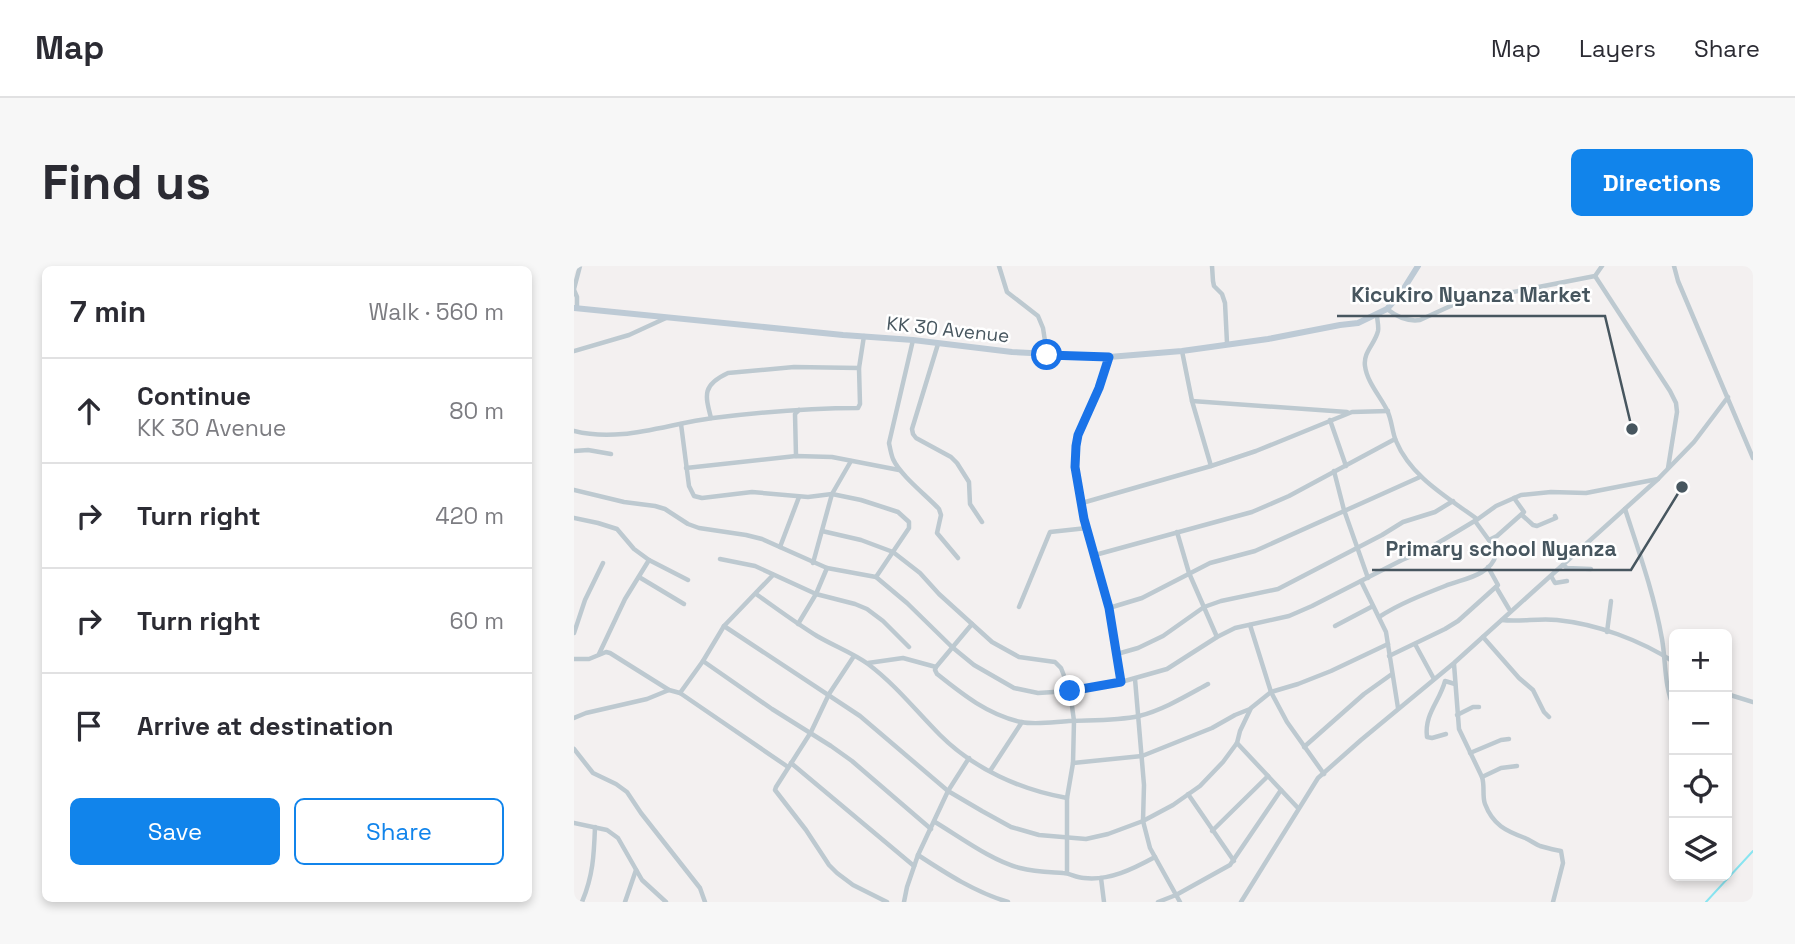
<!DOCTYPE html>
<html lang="en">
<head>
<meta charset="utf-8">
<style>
	:root { --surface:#fff; --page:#f7f7f7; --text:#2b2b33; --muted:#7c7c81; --line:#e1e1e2; --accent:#1184eb }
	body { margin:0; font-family:"Space Grotesk",sans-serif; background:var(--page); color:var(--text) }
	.controls { position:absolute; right:21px; bottom:21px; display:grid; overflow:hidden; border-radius:10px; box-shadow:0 4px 10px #0003 }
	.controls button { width:63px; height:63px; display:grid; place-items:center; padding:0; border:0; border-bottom:2px solid var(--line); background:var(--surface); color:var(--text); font:35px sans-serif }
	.stop { position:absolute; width:21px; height:21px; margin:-16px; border:5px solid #1a73e8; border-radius:50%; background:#fff }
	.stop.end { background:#1a73e8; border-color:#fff; box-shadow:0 2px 7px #0008 }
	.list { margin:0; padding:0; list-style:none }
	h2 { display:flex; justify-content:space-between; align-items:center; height:91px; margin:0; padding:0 28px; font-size:30px }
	h2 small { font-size:23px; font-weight:400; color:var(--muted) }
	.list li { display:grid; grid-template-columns:46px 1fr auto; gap:21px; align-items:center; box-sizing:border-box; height:105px; padding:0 28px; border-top:2px solid var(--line) }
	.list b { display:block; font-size:26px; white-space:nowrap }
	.list p { margin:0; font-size:23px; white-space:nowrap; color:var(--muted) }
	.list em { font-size:23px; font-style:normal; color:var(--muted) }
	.actions { display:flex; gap:14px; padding:21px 28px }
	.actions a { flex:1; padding:16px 0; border:2px solid var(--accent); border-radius:10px; text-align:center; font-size:24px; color:var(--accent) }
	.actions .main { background:var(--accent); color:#fff }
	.icon { flex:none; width:38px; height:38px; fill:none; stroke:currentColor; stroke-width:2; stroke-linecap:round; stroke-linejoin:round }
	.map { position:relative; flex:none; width:1179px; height:636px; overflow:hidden; border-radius:10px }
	header { display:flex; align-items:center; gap:42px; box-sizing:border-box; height:98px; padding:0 35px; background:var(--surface); border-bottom:2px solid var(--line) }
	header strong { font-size:33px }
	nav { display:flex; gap:38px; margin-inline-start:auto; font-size:24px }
	.intro { display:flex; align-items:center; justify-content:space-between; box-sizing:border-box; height:168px; padding:0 42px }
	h1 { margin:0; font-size:49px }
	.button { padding:18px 32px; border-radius:10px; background:var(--accent); color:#fff; font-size:24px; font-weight:700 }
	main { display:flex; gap:42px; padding:0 42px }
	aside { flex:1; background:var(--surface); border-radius:10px; box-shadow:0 4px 10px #0003 }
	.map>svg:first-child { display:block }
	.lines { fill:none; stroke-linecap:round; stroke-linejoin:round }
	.stream { stroke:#89e4f0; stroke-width:2 }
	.minor { stroke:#bdc9d0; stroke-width:4.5 }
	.secondary { stroke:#bdcad5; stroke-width:6 }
	.route { stroke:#1a73e8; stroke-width:9 }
	.labels { text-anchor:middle; stroke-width:5; stroke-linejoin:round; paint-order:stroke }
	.street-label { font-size:19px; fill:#47565f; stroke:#fff }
	.leader { fill:none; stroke:#47565f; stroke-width:2.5 }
	.callout-dot { fill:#47565f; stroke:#fff; stroke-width:2.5 }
	.callout-label { font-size:21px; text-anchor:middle; font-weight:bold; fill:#47565f; stroke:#fff; stroke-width:5; stroke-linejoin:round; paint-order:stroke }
</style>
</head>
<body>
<header>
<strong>Map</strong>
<nav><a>Map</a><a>Layers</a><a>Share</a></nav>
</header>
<div class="intro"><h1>Find us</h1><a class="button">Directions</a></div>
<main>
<aside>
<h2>7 min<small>Walk · 560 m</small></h2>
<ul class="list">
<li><svg class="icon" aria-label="ahead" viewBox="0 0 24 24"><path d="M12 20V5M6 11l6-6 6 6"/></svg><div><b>Continue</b><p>KK 30 Avenue</p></div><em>80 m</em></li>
<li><svg class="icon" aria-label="right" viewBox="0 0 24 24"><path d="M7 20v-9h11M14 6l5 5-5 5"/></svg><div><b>Turn right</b></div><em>420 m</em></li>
<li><svg class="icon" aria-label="right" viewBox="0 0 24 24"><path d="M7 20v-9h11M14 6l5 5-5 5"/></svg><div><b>Turn right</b></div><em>60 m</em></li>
<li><svg class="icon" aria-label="arrive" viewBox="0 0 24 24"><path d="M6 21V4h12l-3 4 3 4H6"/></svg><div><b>Arrive at destination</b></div></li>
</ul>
<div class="actions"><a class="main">Save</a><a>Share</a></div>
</aside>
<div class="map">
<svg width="1179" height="636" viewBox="0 0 1179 636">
	<rect width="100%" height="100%" fill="#f3f0f0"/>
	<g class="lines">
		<polyline class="stream" points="1132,636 1179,585"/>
		<g class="minor">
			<polyline points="425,0 433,26 464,50 469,62 473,88"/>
			<polyline points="638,0 639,15 640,20 648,28 651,37 653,77"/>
			<polyline points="1100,0 1104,15 1179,192"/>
			<polyline points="1021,10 1096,125 1102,137 1103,146 1094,202"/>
			<polyline points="0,23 6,0"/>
			<polyline points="0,24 3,31 3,42"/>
			<path d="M813,43c10,8 20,13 33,11l37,-17 138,-27 7,-10"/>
			<path d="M803,49c0,5 2,11 1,16 -3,13 -15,21 -13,35 2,16 15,30 22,44 5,10 5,22 9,31 15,36 51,56 81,78"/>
			<path d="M339,74l-24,103c1,5 2,11 4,16 7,16 34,37 46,50l2,6 -4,18 21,25"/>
			<polyline points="364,78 338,163 339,168 342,172 377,191 383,197 395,216 396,238 408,256"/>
			<polyline points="0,85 55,69 92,52"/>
			<polyline points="608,85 618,135 637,200"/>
			<polyline points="535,91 525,122 504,169 502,179 501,201 510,253 535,342 547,416"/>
			<polyline points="618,135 773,146"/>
			<path d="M137,152c-6,-23 -9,-33 17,-45l66,-6 65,1"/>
			<polyline points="756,154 772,200"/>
			<polyline points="107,158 115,220 120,230 128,232 178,226 234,231 258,228 287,234 324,246 335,256 335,262 302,311"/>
			<path d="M0,165c47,12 92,-7 139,-13 48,-6 96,-10 145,-10l2,-4 -1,-36 5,-32"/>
			<polyline points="0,185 14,184 37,188"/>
			<polyline points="222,190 221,148 225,144"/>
			<polyline points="112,202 222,190 258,191 325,204"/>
			<polyline points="760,205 770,244 794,312"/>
			<polyline points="0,224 50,236 81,240 91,243 114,258 125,262 172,269 188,273 253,302 302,311 333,337 378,381 400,399 440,422 464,427 496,425 547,416 593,403 643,371 661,362 715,350 738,340 828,294 854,283 904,253 922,240 947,229 977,226 1012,227 1084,213"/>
			<polyline points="508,237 637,200 682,185 778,146 814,145"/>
			<path d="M1051,243c14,43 29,85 37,130 4,23 2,47 12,69"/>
			<polyline points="948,249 959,259 963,260 982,252 981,250"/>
			<polyline points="0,252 24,257 43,263 60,283 75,294 114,314"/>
			<polyline points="248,265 287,274 319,286 346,307 365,328 418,376 445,391 481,396 487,402 496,425 500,455 499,497 493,532 493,607"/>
			<polyline points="603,266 615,307 643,371"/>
			<polyline points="915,274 923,270 950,246 940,232"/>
			<polyline points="206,281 225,231"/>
			<polyline points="521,289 678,246 715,230 821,173"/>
			<polyline points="146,293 181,300 242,328 281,338 293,343 309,355 335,381"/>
			<polyline points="239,297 258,228 277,195"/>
			<polyline points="989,299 993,302 1017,303"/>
			<polyline points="977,310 981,317 993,315"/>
			<polyline points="65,311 110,338"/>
			<polyline points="787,315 812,366 824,442"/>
			<polyline points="922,321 935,343"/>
			<path d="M182,328c20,14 40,29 61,42 17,10 36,17 51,28 28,21 48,47 72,71 34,34 81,55 127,63"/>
			<polyline points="445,341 476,266 513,262"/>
			<polyline points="535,342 568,332 636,297 681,285 846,211"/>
			<path d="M805,351c20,-13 43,-22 66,-31 12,-5 26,-7 37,-14 7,-4 12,-10 14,-17l-5,-12 -16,-22"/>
			<path d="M928,354c18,2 37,-2 55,0 40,4 83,20 117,42"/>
			<polyline points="224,358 242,328 253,302"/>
			<path d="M398,358l-36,43 -1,3 2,4c25,20 51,41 84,48 15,3 32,0 48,-1 23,-1 48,0 70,-5 24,-6 47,-20 69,-32"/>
			<polyline points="676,359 697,426 713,456 750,508"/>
			<polyline points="150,360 286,450 374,525 408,545 437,561 465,569 512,573 534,568 569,555 599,539 626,520 649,496 663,477 666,465 677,442 697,426 724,418 757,405 814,378"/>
			<polyline points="761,360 799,340"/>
			<polyline points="1033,366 1037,335"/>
			<polyline points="0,367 11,334 29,297"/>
			<polyline points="909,371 945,412 959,424 970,446 975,451"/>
			<polyline points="841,378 860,413"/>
			<polyline points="25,388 51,333 75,294"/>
			<polyline points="543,388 564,382 589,370 630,341 647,335 704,323 808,269 829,256 861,246 879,235"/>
			<polyline points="280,390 255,428 237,466 202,521 201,524 232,564 255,599 263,607 279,619 313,636"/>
			<polyline points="815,390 871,363 884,355 924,319 914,301"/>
			<polyline points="0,393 15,393 32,386 36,387 95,424 106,427 214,501"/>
			<polyline points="129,395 198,443 257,480 278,495 357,563"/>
			<polyline points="294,397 329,392 362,401"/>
			<path d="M880,398l5,65 23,48c3,9 0,19 3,27 8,21 21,27 40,34 5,2 10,6 15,8 7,2 14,4 21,5l2,12 -10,39"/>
			<polyline points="561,413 570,519 569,555 576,582 606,636"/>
			<polyline points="106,427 129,395 150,360 199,309"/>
			<polyline points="1153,428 1179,436"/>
			<polyline points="883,449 899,441 905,441"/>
			<polyline points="0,452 12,447 73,433 95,424"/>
			<path d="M872,468l-14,4 -5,-1c-3,-23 13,-36 18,-56l10,3"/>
			<polyline points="663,477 724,542"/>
			<polyline points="730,481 790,428 818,408"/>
			<polyline points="0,483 19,507 42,518 53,526 67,547 126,622 131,636"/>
			<polyline points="896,487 927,474 935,473"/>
			<polyline points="217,497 340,600"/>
			<polyline points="499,497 568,490 638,462 661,449 676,443"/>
			<polyline points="416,505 448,456"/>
			<polyline points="908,511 927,502 943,500"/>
			<polyline points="614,528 660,595"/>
			<path d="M361,556c25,15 57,39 85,46 15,4 28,4 43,5 7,0 13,5 21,5 25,3 49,-9 71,-21"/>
			<polyline points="0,557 33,564 44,572 68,614 92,636"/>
			<polyline points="638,565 694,510"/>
			<path d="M344,589c29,19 57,37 90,47"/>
			<polyline points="527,612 530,636"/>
			<path d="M8,636c11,-26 12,-47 13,-75"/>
			<polyline points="51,636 62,604"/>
			<polyline points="330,636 333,621 344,589 374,525 395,492"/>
			<polyline points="584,636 602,629 656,599 707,524"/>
			<polyline points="667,636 744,512 787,474 880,397 1084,213 1120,176 1154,131"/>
		</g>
		<polyline class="secondary" points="0,42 269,69 339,74 438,86 535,91 608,85 694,73 766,59 784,57 813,43 827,27 844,0"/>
	</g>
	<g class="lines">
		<polyline class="route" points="473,89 535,91 525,122 504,169 502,180 501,201 510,253 535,342 547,416 496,425"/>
	</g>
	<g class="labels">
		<g class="street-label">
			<text transform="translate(374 63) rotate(6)" y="7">KK 30 Avenue</text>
		</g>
	</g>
	<path class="leader" d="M1058 163L1031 50H763M1108 221L1057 304H798"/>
	<g class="callout-dot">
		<circle cx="1058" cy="163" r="7"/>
		<circle cx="1108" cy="221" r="7"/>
	</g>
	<g class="callout-label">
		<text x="897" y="36">Kicukiro Nyanza Market</text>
		<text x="927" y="290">Primary school Nyanza</text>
	</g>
</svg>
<div class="controls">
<button>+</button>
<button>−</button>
<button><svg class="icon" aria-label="locate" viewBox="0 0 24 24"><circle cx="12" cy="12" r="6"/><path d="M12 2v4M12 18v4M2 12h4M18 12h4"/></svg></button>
<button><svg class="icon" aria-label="layers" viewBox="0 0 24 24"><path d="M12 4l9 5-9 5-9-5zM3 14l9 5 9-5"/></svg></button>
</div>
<div class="stop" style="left:473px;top:89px"></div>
<div class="stop end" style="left:496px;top:425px"></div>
</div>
</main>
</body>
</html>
